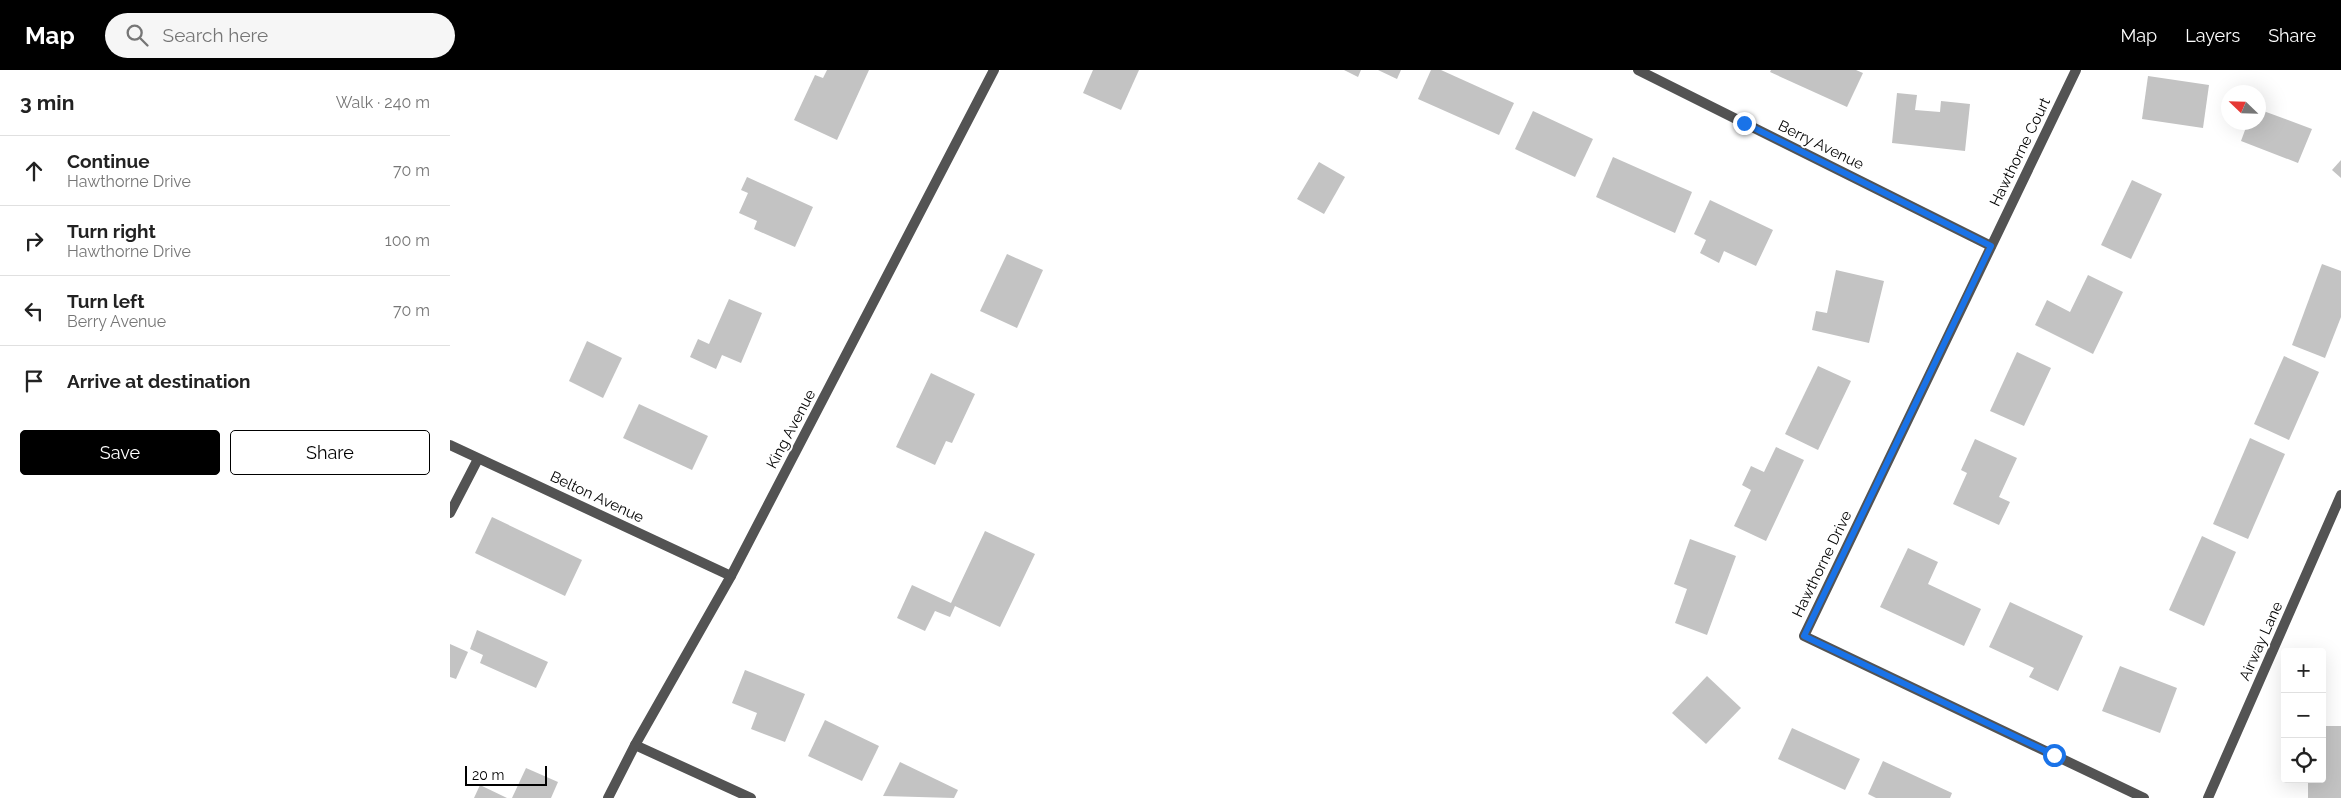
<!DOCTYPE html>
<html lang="en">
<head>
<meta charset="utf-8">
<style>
	:root { --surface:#fff; --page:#f6f6f6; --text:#222; --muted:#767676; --line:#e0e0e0; --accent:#000 }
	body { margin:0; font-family:Raleway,sans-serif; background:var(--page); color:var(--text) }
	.controls { position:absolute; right:15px; bottom:15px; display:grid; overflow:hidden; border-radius:5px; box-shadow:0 5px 20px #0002 }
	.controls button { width:45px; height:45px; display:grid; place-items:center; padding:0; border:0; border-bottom:1px solid var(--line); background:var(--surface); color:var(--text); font:25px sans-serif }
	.compass { position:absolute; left:1771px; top:15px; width:45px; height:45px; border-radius:50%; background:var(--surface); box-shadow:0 5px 20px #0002; rotate:293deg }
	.scale { position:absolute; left:15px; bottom:12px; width:82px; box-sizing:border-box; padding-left:5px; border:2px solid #000; border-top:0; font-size:14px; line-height:18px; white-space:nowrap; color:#000; -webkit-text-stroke:4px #fff; paint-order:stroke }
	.stop { position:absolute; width:15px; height:15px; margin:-11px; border:4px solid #1a73e8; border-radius:50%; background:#fff }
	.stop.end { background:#1a73e8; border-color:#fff; box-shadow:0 1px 5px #0008 }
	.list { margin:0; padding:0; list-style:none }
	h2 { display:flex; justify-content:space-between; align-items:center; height:65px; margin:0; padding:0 20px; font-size:21px }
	h2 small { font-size:16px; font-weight:400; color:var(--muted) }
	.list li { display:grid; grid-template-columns:32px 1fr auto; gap:15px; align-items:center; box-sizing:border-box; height:70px; padding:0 20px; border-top:1px solid var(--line) }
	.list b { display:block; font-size:19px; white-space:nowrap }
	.list p { margin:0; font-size:16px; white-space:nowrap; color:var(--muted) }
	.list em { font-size:16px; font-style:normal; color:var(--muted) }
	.actions { display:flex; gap:10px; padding:15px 20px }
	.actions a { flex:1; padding:11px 0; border:1px solid var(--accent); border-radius:5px; text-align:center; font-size:18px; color:var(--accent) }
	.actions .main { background:var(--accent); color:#fff }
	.icon { flex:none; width:28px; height:28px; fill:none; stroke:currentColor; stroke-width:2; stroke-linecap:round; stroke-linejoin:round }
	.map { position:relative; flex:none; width:1891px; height:728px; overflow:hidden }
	header { display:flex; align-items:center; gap:30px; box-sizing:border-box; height:70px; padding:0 25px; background:var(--accent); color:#fff }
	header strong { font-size:24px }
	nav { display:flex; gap:28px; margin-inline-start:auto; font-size:18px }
	.search { width:350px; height:45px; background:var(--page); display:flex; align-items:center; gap:12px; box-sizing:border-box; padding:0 18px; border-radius:28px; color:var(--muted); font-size:19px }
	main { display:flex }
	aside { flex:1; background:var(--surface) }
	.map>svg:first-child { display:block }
	.building { fill:#c3c3c3 }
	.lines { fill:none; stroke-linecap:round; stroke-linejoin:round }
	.minor { stroke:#535353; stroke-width:10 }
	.route { stroke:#1a73e8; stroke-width:6 }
	.labels { text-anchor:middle; stroke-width:4; stroke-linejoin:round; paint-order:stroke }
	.street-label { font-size:15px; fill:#000; stroke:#fff }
</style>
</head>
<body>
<header>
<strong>Map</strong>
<div class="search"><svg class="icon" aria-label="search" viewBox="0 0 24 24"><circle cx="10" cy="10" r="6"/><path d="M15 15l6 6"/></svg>Search here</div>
<nav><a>Map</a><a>Layers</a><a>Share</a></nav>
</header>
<main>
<aside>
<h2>3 min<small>Walk · 240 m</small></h2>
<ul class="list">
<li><svg class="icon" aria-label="ahead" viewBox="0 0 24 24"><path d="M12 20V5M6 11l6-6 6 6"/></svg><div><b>Continue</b><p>Hawthorne Drive</p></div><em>70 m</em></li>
<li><svg class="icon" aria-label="right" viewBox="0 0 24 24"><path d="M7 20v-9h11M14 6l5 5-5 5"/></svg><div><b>Turn right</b><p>Hawthorne Drive</p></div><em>100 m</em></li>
<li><svg class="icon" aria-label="left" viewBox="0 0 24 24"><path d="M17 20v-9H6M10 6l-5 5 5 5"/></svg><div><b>Turn left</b><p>Berry Avenue</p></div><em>70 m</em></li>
<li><svg class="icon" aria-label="arrive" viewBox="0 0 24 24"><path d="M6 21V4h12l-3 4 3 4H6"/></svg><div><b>Arrive at destination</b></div></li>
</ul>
<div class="actions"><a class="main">Save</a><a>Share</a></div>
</aside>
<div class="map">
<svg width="1891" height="728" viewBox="0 0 1891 728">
	<rect width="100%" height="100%" fill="#fff"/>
	<g class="building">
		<polygon points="377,0 419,0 387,70 344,50 365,5 373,8"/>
		<polygon points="643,0 689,0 671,40 633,23"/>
		<polygon points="894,0 911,0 908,7"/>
		<polygon points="928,0 951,0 947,9"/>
		<polygon points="981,0 991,0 1064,33 1049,65 968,29"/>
		<polygon points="1321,0 1406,0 1413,3 1397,37 1320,2"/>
		<polygon points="1698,6 1759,15 1753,58 1692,49"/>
		<polygon points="1447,23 1467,25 1465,40 1490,42 1491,31 1520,34 1515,81 1442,73"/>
		<polygon points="1808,39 1862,59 1848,93 1791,71 1798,52 1808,52"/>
		<polygon points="1083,41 1143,69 1125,107 1065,79"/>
		<polygon points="1163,87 1242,122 1225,163 1146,127"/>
		<polygon points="1891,90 1891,108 1882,100"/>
		<polygon points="869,92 895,107 874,144 847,129"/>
		<polygon points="297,107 363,137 345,177 304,159 307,151 289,143 298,123 291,120"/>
		<polygon points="1682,110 1712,124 1681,189 1651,175"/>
		<polygon points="1260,130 1323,160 1306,196 1274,181 1269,193 1250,183 1256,170 1244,164"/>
		<polygon points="557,184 593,200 567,258 530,241"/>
		<polygon points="1872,194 1891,201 1891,247 1875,288 1842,275"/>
		<polygon points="1386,200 1434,211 1419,273 1362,260 1366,241 1377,243"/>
		<polygon points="1638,205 1673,222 1643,284 1585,255 1597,230 1620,242"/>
		<polygon points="279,229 312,243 291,293 272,285 266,299 240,287 248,269 259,274"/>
		<polygon points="137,271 172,288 153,328 119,311"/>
		<polygon points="1567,282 1601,298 1574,356 1540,341"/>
		<polygon points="1834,286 1869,302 1839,370 1804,354"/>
		<polygon points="1368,296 1401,311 1368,380 1335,364"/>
		<polygon points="481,303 525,324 502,373 496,371 485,395 446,377"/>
		<polygon points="189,334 258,366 242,400 173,368"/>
		<polygon points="1800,368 1835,384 1798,469 1763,454"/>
		<polygon points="1525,369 1567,388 1549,427 1560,432 1549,455 1503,434 1517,403 1511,400"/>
		<polygon points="1326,377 1354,390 1316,471 1284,456 1301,420 1292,415 1301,396 1314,402"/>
		<polygon points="42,447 132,490 115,526 25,483"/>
		<polygon points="535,461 585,484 550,557 505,536 500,547 485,541 475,561 447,548 462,515 501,533"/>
		<polygon points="1752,466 1786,482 1754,556 1719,540"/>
		<polygon points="1240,469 1286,486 1257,565 1225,553 1237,519 1224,514"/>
		<polygon points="1458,478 1488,492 1478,514 1531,539 1514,576 1430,537"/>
		<polygon points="1560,532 1633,566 1608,621 1579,607 1584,598 1539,577"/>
		<polygon points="27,560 98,592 86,618 30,593 33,585 20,579"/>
		<polygon points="0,574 18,582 6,609 0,607"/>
		<polygon points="1670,596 1727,618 1710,663 1652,641"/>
		<polygon points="295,600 355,624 335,672 301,659 307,643 282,633"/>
		<polygon points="1257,606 1291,638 1256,674 1222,643"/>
		<polygon points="375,650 429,676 412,711 358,686"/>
		<polygon points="1872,656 1891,656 1891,728 1858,728 1858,709 1872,709"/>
		<polygon points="1342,658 1410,689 1395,720 1328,689"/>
		<polygon points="1433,691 1502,723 1500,728 1426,728 1418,724"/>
		<polygon points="450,692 508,720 504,728 433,726"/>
		<polygon points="76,698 108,712 101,728 62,728"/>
		<polygon points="30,715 57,728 24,728"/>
	</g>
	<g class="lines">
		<g class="minor">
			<polyline points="1188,0 1541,176"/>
			<polyline points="1626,0 1354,566 1694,728"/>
			<polyline points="0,375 281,506"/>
			<polyline points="0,443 28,389"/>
			<polyline points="185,675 301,728"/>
			<polyline points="158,728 185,675 281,506 544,0"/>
			<polyline points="1758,728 1891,425"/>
		</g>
	</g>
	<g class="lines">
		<polyline class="route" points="1294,53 1541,176 1354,566 1604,685"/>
	</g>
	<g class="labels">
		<g class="street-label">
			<text transform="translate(1371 75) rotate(26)" y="5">Berry Avenue</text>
			<text transform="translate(1570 82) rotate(-64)" y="5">Hawthorne Court</text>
			<text transform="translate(341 359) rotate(-62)" y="5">King Avenue</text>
			<text transform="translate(147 427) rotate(25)" y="5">Belton Avenue</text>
			<text transform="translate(1372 494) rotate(-64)" y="5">Hawthorne Drive</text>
			<text transform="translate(1811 571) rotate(-66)" y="5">Airway Lane</text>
		</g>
	</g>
</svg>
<div class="controls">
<button>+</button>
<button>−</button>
<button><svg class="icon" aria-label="locate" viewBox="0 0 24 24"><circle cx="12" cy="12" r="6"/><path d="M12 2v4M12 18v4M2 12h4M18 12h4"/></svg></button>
</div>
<svg class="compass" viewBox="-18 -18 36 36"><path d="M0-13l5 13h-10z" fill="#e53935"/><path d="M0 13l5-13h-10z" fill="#767676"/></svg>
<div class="scale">20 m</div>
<div class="stop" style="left:1604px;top:685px"></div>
<div class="stop end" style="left:1294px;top:53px"></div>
</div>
</main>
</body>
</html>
